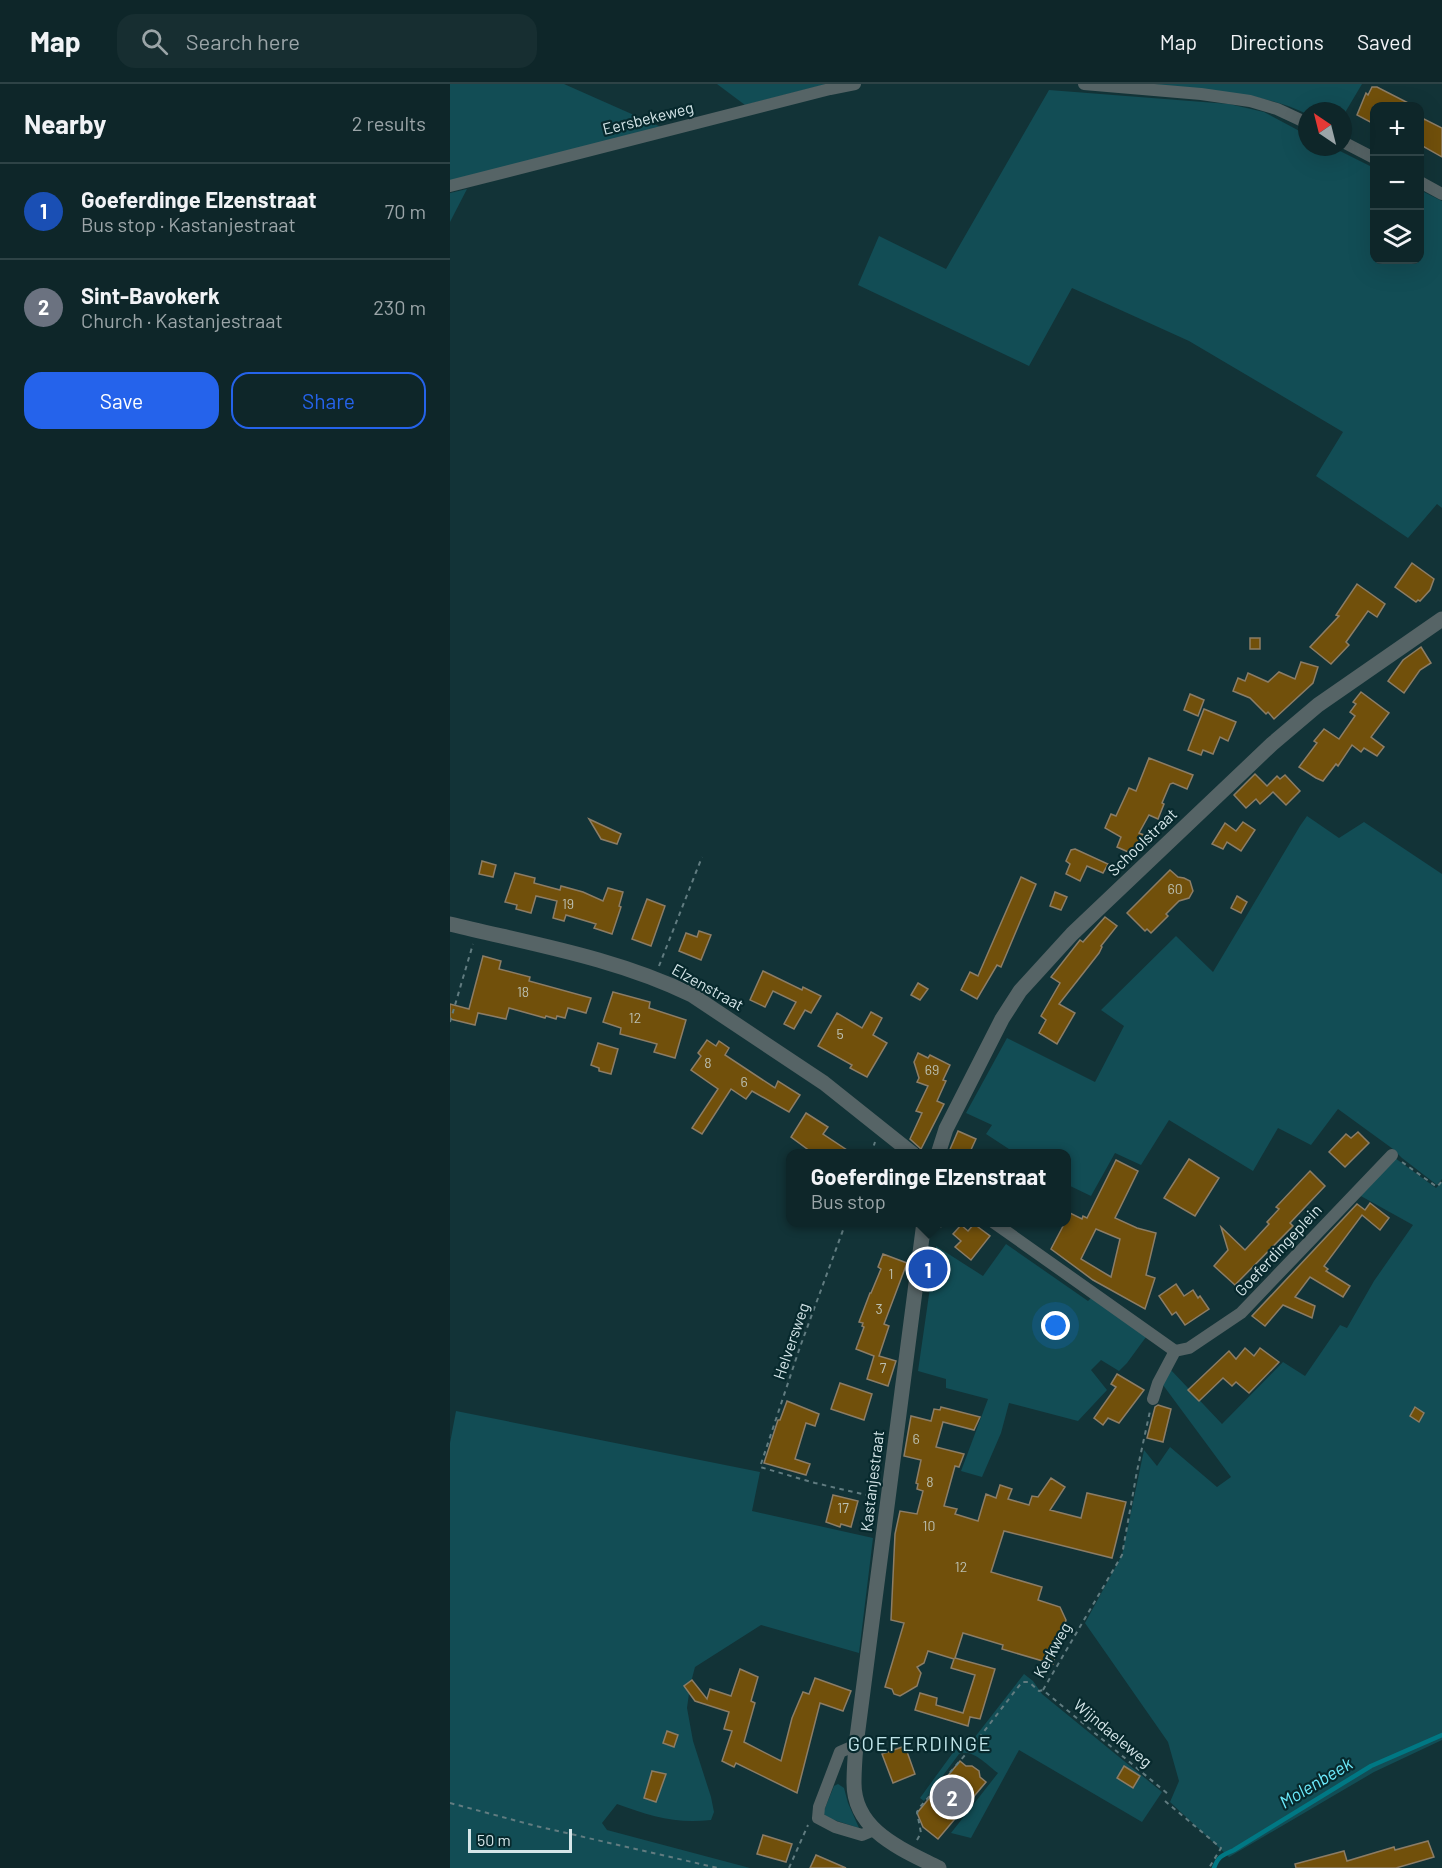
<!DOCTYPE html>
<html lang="en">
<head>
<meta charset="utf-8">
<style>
	:root { --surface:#0e2629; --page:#172e31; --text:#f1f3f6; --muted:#9ba5a8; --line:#2e4346; --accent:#2563eb }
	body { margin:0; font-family:Barlow,sans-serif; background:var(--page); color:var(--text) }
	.controls { position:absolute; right:18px; top:18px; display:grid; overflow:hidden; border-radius:12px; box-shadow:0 6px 24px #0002 }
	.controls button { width:54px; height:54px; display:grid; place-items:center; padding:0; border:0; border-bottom:2px solid var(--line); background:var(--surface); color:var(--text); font:30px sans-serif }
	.compass { position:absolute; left:848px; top:18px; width:54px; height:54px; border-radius:50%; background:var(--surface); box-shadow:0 6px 24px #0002; rotate:325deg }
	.scale { position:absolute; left:18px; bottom:15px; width:104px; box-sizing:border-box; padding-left:6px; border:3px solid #d5e6e9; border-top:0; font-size:16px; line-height:21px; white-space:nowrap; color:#d5e6e9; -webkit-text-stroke:4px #07292d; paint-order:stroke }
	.you { position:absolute; left:606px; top:1242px; width:21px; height:21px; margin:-15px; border:4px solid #fff; border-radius:50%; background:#1a73e8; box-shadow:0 0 0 9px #1a73e833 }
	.badge { display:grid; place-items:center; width:39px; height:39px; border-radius:50%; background:var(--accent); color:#fff; font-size:20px; font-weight:700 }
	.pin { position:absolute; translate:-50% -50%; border:3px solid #fff; box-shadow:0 2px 6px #0006 }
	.popup { position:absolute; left:336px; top:1065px; width:285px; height:78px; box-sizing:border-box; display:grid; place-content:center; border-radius:12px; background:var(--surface); filter:drop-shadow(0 2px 4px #0005); font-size:20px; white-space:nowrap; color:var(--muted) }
	.popup b { font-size:22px; color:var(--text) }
	.popup::after { content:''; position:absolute; left:50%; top:100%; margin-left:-12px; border:12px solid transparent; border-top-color:var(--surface) }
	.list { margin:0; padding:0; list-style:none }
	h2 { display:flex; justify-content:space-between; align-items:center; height:78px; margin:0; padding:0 24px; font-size:26px }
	h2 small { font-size:20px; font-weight:400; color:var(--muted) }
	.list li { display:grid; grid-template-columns:39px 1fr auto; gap:18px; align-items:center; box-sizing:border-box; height:96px; padding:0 24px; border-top:2px solid var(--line) }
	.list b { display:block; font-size:22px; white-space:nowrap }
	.list p { margin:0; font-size:20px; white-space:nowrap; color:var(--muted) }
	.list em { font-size:20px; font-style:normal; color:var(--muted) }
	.actions { display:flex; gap:12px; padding:18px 24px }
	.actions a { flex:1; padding:14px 0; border:2px solid var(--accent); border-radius:18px; text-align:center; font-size:21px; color:var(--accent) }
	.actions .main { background:var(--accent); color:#fff }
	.icon { flex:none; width:33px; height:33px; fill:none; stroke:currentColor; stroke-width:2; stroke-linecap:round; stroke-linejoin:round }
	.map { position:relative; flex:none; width:992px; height:1784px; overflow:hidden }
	header { display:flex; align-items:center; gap:36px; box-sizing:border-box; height:84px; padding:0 30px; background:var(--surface); border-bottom:2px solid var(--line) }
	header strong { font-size:28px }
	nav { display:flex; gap:33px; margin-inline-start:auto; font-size:21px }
	.search { width:420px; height:54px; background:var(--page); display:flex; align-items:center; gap:15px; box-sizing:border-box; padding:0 21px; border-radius:18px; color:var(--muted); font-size:22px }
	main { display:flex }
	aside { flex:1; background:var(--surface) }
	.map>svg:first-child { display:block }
	.green { fill:#124d55 }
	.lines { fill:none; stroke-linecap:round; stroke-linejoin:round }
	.stream { stroke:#007884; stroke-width:4.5 }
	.building { fill:#71500b; stroke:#8c7d66; stroke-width:1.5; fill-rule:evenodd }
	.path { stroke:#617c80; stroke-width:2; stroke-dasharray:4.5 4.5; stroke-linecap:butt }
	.minor { stroke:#566466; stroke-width:12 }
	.tertiary { stroke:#566466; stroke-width:15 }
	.labels { text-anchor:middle; stroke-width:4.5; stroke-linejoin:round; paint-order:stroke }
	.number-label { font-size:14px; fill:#bcc0b2 }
	.street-label { font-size:16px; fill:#d5e6e9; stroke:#07292d }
	.water-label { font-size:18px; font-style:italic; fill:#6ceafb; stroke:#07292d }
	.quarter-label { font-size:20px; letter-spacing:1.5px; fill:#c1e5ea; stroke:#07292d }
</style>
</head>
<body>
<header>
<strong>Map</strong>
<div class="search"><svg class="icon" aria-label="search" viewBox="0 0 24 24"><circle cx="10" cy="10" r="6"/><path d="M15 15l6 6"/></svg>Search here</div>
<nav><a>Map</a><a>Directions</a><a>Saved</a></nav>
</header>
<main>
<aside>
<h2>Nearby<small>2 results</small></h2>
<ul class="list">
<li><span class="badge" style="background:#1a4fb4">1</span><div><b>Goeferdinge Elzenstraat</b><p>Bus stop · Kastanjestraat</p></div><em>70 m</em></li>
<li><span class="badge" style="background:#6b7280">2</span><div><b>Sint-Bavokerk</b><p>Church · Kastanjestraat</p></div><em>230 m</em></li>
</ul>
<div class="actions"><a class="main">Save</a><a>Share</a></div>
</aside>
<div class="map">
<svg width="992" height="1784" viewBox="0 0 992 1784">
	<rect width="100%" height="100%" fill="#123337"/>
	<g class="green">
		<polygon points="0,0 114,0 211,43 0,97"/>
		<polygon points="267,0 377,0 295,21"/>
		<path d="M700,0h212l-19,32v-5h-36v3c-48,-23 -105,-24 -157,-30z"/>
		<polygon points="599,6 779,20 814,28 857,51 857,63 882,63 924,84 924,176 970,176 970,106 992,117 992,424 987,420 958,454 866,392 893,348 739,257 622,204 579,282 408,201 429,152 496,185"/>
		<polygon points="17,105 0,138 0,109"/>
		<polygon points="857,732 889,754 914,738 992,790 992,1095 987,1101 952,1074 943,1065 888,1025 861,1061 828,1044 803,1087 719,1036 691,1081 665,1069 641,1112 616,1100 616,1070 565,1069 536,1050 542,1041 516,1029 557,954 645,998 674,942 651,926 726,852 763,888 850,742"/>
		<polygon points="945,1074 986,1104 992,1098 992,1656 924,1688 779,1773 720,1718 729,1697 718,1658 635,1539 672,1471 694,1366 707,1382 720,1363 767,1403 781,1393 713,1301 720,1285 772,1340 833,1278 855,1292 890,1241 897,1244 924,1197 963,1141 909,1111"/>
		<polygon points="556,1160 638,1217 641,1214 696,1253 677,1279 669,1287 651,1276 641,1286 657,1306 628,1337 559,1319 551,1349 532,1393 511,1387 538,1315 496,1304 496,1295 468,1287 486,1162 533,1192"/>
		<path d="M6,1327l304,61 -8,39 121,27 -14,115 -98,-28 -66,42 -5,19 -3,22 6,33 18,56 3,15 -3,8c-36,4 -61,-4 -94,-16l-15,19 5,7 143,38h-300v-425z"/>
		<path d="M574,1590l9,7 9,13 120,98 -20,30 -123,-72 -48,88 -20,-5 47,-60c-11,-8 -26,-25 -39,-19l-35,47 -4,-3 40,-55 8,3z"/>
		<polygon points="388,1700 394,1704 398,1719 409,1744 378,1734 373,1729 384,1702"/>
	</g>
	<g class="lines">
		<path class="stream" d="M764,1784c4,-12 9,-13 20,-18l137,-84 71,-31"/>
	</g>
	<g class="building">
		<polygon points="922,3 927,3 964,22 924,22 924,40 907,31 916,9 918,11"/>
		<polygon points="969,35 973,37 974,35 992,44 992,73 969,60"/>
		<polygon points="962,479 984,495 980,506 970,517 968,516 966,518 945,503"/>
		<polygon points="907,500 935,520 927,533 918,527 896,558 899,561 881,580 860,563 889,532 886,531"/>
		<rect x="800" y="554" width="10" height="11"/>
		<polygon points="971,563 981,579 970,586 954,609 938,597 953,576"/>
		<polygon points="851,578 868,583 863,599 824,635 818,628 816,630 800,614 783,607 788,594 795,597 798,589 818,598 829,588 845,595"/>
		<polygon points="911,608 939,629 921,653 934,663 927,672 914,664 911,668 902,661 888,682 886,680 873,697 866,694 849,683 867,659 864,657 874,645 889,655 905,632 900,628 906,620 903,618"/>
		<polygon points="740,610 754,616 748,632 734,626"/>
		<polygon points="754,625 786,638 778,657 770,653 763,670 753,666 751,671 738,666"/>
		<polygon points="699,674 743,691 737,705 723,699 720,700 712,719 714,720 708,735 699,731 689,749 694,751 685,771 667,763 671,753 655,744 661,730 666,732 679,704 686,707"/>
		<polygon points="805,690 817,702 827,692 830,695 835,691 850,707 836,721 823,708 810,720 806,715 796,724 784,711"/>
		<polygon points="139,735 171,750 167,760 151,755"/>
		<polygon points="793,738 805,746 791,767 777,758 773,765 762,760 775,739 786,747"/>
		<polygon points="625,765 658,780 653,789 637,782 630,797 616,790 620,780 616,777 621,766"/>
		<polygon points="32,777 46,781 43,793 29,790"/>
		<polygon points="720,786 728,793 734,794 740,797 743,807 739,814 729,817 716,830 718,832 701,849 697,845 695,847 677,829"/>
		<polygon points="65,789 85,794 84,799 110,806 111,802 133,808 153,817 158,804 173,808 169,822 171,823 162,850 144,844 146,840 116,831 114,837 103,834 107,817 86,812 81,829 66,825 67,821 55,818"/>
		<polygon points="571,793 586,800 551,883 547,881 527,915 511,906 520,888 528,892"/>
		<polygon points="605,808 617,813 611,826 600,822"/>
		<polygon points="787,812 797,818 791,829 781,824"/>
		<polygon points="197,815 215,822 201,862 182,855"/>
		<polygon points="655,833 667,842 651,862 652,863 649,869 609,920 625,929 607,960 589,949 596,936 591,932 610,899 601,893 630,856 633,858"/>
		<polygon points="249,847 261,851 251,876 229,867 236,849 247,853"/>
		<polygon points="33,872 51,877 49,885 80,893 79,897 141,914 136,929 118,924 115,934 107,932 106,935 96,932 95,934 59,924 56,935 28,929 25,941 0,935 0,920 19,925"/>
		<polygon points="313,887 352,906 353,903 371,912 361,929 355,926 344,945 334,940 346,918 323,907 315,923 300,916"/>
		<polygon points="468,899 478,905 470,916 461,911"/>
		<polygon points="163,908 200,918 199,924 236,936 225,974 204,968 207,960 170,950 171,944 153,938"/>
		<polygon points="421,928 432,934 423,951 437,959 417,993 400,984 402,981 368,962 387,929 412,944"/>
		<polygon points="257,956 266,962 269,957 279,964 275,971 325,1004 328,997 350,1011 339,1028 302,1007 296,1015 281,1005 252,1050 242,1044 268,1005 241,986 251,972 248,969"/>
		<polygon points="148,959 168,965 161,990 149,987 149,984 141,981"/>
		<polygon points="468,969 478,974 480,971 500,981 493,996 496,997 487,1017 494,1020 471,1065 460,1055 472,1029 466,1027 478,1002 467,998 469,994 464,978"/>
		<polygon points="356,1029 378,1043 373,1050 403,1070 364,1070 341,1053"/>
		<polygon points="508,1047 526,1055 519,1070 498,1070"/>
		<polygon points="908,1048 919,1059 895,1083 879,1068 896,1050 901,1054"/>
		<polygon points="739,1075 769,1094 745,1132 714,1114"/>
		<path d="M666,1076l22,11 -23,47 22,10 19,5 -10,42 9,3 -10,31 -52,-29 -42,-31 19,-36 12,6 1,-3 4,2zM646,1145l24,10 -9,38 -30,-18z"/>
		<polygon points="860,1087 875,1102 840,1139 843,1142 785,1201 764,1182 778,1166 771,1143 795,1166 819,1140 817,1138 829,1125 826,1123"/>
		<polygon points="920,1119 939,1134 930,1146 912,1131 874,1182 878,1185 876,1187 900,1202 893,1213 860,1193 845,1213 865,1222 862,1234 833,1221 815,1242 802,1232 907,1120 915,1126"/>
		<polygon points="524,1140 540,1152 521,1176 505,1163 511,1157 503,1150 511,1141 518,1147"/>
		<polygon points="433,1170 457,1179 434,1240 439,1242 429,1272 446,1277 438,1302 417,1295 424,1272 406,1265 414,1243 412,1242 413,1239 409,1238 420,1209 421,1209 431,1185 428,1183"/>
		<polygon points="726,1200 734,1212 743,1206 748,1214 750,1212 759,1225 735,1241 726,1228 722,1231 709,1212"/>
		<polygon points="795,1264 804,1272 810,1264 829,1278 799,1309 786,1298 782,1302 773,1294 749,1317 738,1306 779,1267 786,1275"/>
		<polygon points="667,1290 694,1306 669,1339 658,1334 653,1341 644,1334 666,1303 661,1300"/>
		<polygon points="390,1299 422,1310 414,1336 381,1325"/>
		<polygon points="337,1317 369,1330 365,1342 356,1339 345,1375 360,1380 356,1391 314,1379 328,1336 330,1336"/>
		<polygon points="708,1321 721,1325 713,1358 697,1354 705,1323"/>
		<polygon points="491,1323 530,1333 524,1346 493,1338 486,1363 514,1370 509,1383 505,1382 494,1422 507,1425 505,1430 528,1437 536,1410 546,1414 550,1401 562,1405 558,1415 579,1421 582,1412 588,1413 601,1394 615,1403 600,1426 631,1434 637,1409 676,1418 662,1474 554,1447 541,1488 592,1503 588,1516 610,1523 616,1536 603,1580 552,1565 553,1561 513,1549 505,1574 545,1585 530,1635 520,1633 518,1642 465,1626 470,1609 487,1614 486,1621 513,1629 525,1591 501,1584 504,1575 478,1567 474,1579 467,1583 471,1589 467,1602 450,1612 444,1610 442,1605 435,1603 454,1539 441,1536 445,1450 450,1427 467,1430 473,1407 467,1405 468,1400 466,1399 471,1376 454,1372 461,1332 481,1337 484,1325 490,1326"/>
		<polygon points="965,1323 974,1329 969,1338 960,1332"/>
		<polygon points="383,1411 408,1417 401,1443 391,1440 390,1443 376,1438"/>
		<polygon points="290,1585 308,1593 301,1617 305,1619 294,1658 331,1677 342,1634 353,1608 359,1610 365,1594 401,1607 393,1627 370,1619 347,1709 286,1679 284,1683 272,1677 282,1647 274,1645 279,1628 245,1617 234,1602 242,1596 257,1615 260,1605 281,1612"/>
		<polygon points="217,1647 228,1651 224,1663 213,1659"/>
		<polygon points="455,1662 465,1690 443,1699 432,1670"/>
		<polygon points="510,1677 516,1682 522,1682 529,1687 530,1693 536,1698 488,1755 473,1743 467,1729"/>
		<polygon points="674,1682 690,1692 683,1704 667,1694"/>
		<polygon points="202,1687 216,1690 206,1718 194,1714"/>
		<polygon points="313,1751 342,1760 336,1778 307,1770"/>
		<polygon points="978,1757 984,1773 946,1784 846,1784 845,1780 894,1767 897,1777 944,1763 945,1766"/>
		<polygon points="366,1771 396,1784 360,1784"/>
	</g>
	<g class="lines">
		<g class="path">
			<polyline points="209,882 252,773"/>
			<polyline points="0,938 23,860"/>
			<polyline points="421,1070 425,1058"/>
			<polyline points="952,1078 987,1103 992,1097"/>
			<polyline points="396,1138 350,1263 310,1383 365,1399 425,1413"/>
			<polyline points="593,1606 672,1471 687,1387 700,1327"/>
			<polyline points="715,1717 771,1764 759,1784"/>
			<polyline points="0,1719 86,1742 268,1784"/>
			<polyline points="467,1756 471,1749 467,1728 470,1723 522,1663 572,1598 579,1598 589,1607 593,1606 718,1710"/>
			<polyline points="339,1784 358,1741"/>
		</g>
		<g class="minor">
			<polyline points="634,0 751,10 800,17 827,25 857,39"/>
			<polyline points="893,58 924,74"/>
			<polyline points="970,98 992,110"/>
			<polyline points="0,102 380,5 405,0"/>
			<polyline points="543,1138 725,1267"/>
			<polyline points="473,1142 489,1138"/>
			<polyline points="703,1315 708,1299 725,1267 739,1264 791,1229 942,1071"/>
			<polyline points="406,1661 390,1668 369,1723 368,1734 385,1743 412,1751 424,1746"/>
		</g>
		<g class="tertiary">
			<path d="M0,840c82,20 166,34 242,71l132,88 89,71"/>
			<polyline points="488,1070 496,1045 552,935 570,907 622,850 822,660 868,621 992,535"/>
			<path d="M474,1138l-68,523c-1,12 -2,25 -2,38 0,48 48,66 85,85"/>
		</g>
	</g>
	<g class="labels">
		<g class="number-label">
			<text x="725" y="810">60</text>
			<text x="118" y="825">19</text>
			<text x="73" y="913">18</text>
			<text x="185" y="939">12</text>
			<text x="390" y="955">5</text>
			<text x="258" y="984">8</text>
			<text x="482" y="991">69</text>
			<text x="294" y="1003">6</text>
			<text x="441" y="1195">1</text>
			<text x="429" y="1230">3</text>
			<text x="433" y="1289">7</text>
			<text x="466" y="1360">6</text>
			<text x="480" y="1403">8</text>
			<text x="393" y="1429">17</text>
			<text x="479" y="1447">10</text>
			<text x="511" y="1488">12</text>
		</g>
		<g class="street-label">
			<text transform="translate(198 34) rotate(-14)" y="6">Eersbekeweg</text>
			<text transform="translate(692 758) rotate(-44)" y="6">Schoolstraat</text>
			<text transform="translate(258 903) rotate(29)" y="6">Elzenstraat</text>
			<text transform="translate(828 1166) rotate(-47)" y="6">Goeferdingeplein</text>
			<text transform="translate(341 1257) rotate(-71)" y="6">Helversweg</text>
			<text transform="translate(422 1397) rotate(-83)" y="6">Kastanjestraat</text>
			<text transform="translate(602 1566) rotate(-61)" y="6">Kerkweg</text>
			<text transform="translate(663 1649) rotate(40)" y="6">Wijndaeleweg</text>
		</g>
		<g class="water-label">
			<text transform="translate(866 1699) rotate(-31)" y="6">Molenbeek</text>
		</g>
		<g class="quarter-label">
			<text x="470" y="1667">GOEFERDINGE</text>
		</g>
	</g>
</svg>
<div class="controls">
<button>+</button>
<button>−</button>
<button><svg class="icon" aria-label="layers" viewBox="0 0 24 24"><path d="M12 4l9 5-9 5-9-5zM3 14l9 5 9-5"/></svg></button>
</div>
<svg class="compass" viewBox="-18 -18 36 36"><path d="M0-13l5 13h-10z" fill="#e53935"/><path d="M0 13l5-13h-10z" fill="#9ba5a8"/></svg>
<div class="scale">50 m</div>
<div class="you"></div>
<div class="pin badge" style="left:478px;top:1185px;background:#1a4fb4">1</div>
<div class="popup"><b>Goeferdinge Elzenstraat</b>Bus stop</div>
<div class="pin badge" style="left:502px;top:1713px;background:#6b7280">2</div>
</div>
</main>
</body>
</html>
